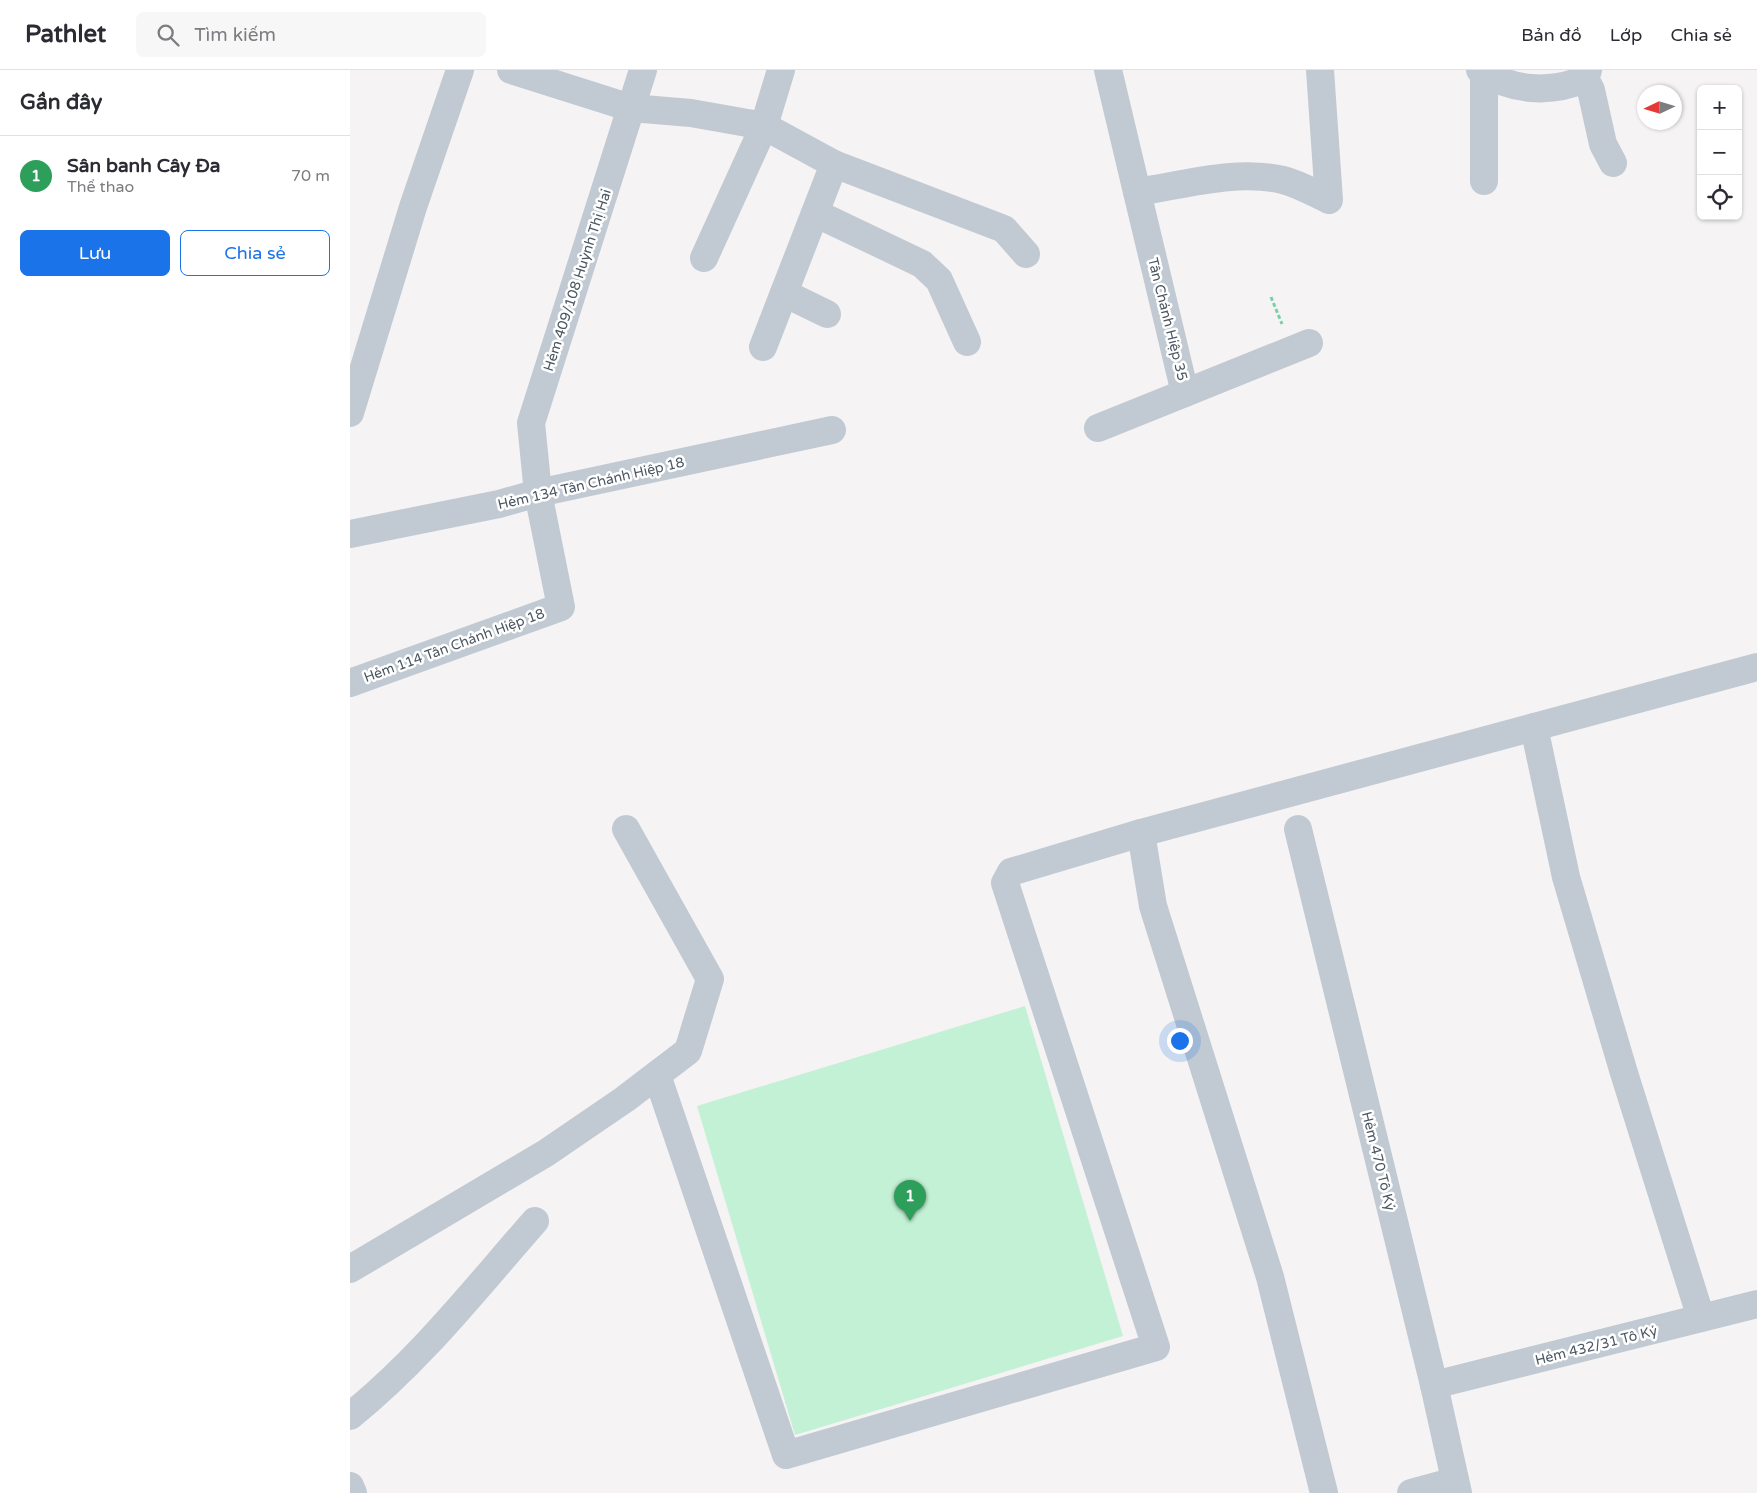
<!DOCTYPE html>
<html lang="vi">
<head>
<meta charset="utf-8">
<style>
	:root { --surface:#fff; --page:#f7f7f7; --text:#2b2b33; --muted:#7c7c81; --line:#e1e1e2; --accent:#1a73e8 }
	body { margin:0; font-family:"Varela Round",sans-serif; background:var(--page); color:var(--text) }
	.controls { position:absolute; right:15px; top:15px; display:grid; overflow:hidden; border-radius:8px; box-shadow:0 1px 4px #0004 }
	.controls button { width:45px; height:45px; display:grid; place-items:center; padding:0; border:0; border-bottom:1px solid var(--line); background:var(--surface); color:var(--text); font:25px sans-serif }
	.compass { position:absolute; left:1287px; top:15px; width:45px; height:45px; border-radius:50%; background:var(--surface); box-shadow:0 1px 4px #0004; rotate:266deg }
	.you { position:absolute; left:829px; top:970px; width:18px; height:18px; margin:-12px; border:4px solid #fff; border-radius:50%; background:#1a73e8; box-shadow:0 0 0 8px #1a73e833 }
	.badge { display:grid; place-items:center; width:32px; height:32px; border-radius:50%; background:var(--accent); color:#fff; font-size:16px; font-weight:700 }
	.pin { position:absolute; translate:-50% -41px; filter:drop-shadow(0 1px 2px #0008) }
	.pin::after { content:''; position:absolute; top:26px; width:18px; height:15px; background:inherit; clip-path:polygon(0 0,100% 0,50% 100%) }
	.list { margin:0; padding:0; list-style:none }
	h2 { display:flex; justify-content:space-between; align-items:center; height:65px; margin:0; padding:0 20px; font-size:21px }
	h2 small { font-size:16px; font-weight:400; color:var(--muted) }
	.list li { display:grid; grid-template-columns:32px 1fr auto; gap:15px; align-items:center; box-sizing:border-box; height:80px; padding:0 20px; border-top:1px solid var(--line) }
	.list b { display:block; font-size:19px; white-space:nowrap }
	.list p { margin:0; font-size:16px; white-space:nowrap; color:var(--muted) }
	.list em { font-size:16px; font-style:normal; color:var(--muted) }
	.actions { display:flex; gap:10px; padding:15px 20px }
	.actions a { flex:1; padding:11px 0; border:1px solid var(--accent); border-radius:8px; text-align:center; font-size:18px; color:var(--accent) }
	.actions .main { background:var(--accent); color:#fff }
	.icon { flex:none; width:28px; height:28px; fill:none; stroke:currentColor; stroke-width:2; stroke-linecap:round; stroke-linejoin:round }
	.map { position:relative; flex:none; width:1407px; height:1423px; overflow:hidden }
	header { display:flex; align-items:center; gap:30px; box-sizing:border-box; height:70px; padding:0 25px; background:var(--surface); border-bottom:1px solid var(--line) }
	header strong { font-size:24px }
	nav { display:flex; gap:28px; margin-inline-start:auto; font-size:18px }
	.search { width:350px; height:45px; background:var(--page); display:flex; align-items:center; gap:12px; box-sizing:border-box; padding:0 18px; border-radius:8px; color:var(--muted); font-size:19px }
	main { display:flex }
	aside { flex:1; background:var(--surface) }
	.map>svg:first-child { display:block }
	.green { fill:#c3f1d5 }
	.lines { fill:none; stroke-linecap:round; stroke-linejoin:round }
	.path { stroke:#7ad0a6; stroke-width:3; stroke-dasharray:4 2.5; stroke-linecap:butt }
	.minor { stroke:#c1cad2; stroke-width:28 }
	.labels { text-anchor:middle; stroke-width:5; stroke-linejoin:round; paint-order:stroke }
	.street-label { font-size:14px; fill:#4a5661; stroke:#fff }
</style>
</head>
<body>
<header>
<strong>Pathlet</strong>
<div class="search"><svg class="icon" aria-label="search" viewBox="0 0 24 24"><circle cx="10" cy="10" r="6"/><path d="M15 15l6 6"/></svg>Tìm kiếm</div>
<nav><a>Bản đồ</a><a>Lớp</a><a>Chia sẻ</a></nav>
</header>
<main>
<aside>
<h2>Gần đây<small></small></h2>
<ul class="list">
<li><span class="badge" style="background:#2e9e5b">1</span><div><b>Sân banh Cây Đa</b><p>Thể thao</p></div><em>70 m</em></li>
</ul>
<div class="actions"><a class="main">Lưu</a><a>Chia sẻ</a></div>
</aside>
<div class="map">
<svg width="1407" height="1423" viewBox="0 0 1407 1423">
	<rect width="100%" height="100%" fill="#f5f3f3"/>
	<polygon class="green" points="675,936 773,1266 445,1365 347,1036"/>
	<g class="lines">
		<polyline class="path" points="921,227 932,254"/>
		<g class="minor">
			<polyline points="161,0 281,38 341,43 414,56 484,94 654,159 676,184"/>
			<polyline points="758,0 787,122"/>
			<path d="M1130,0c32,21 70,24 105,9"/>
			<polyline points="1238,0 1235,9 1241,20 1253,74 1263,93"/>
			<polyline points="1134,3 1134,111"/>
			<polyline points="465,143 572,194 589,210 617,272"/>
			<polyline points="354,188 414,56 431,0"/>
			<polyline points="434,223 477,244"/>
			<path d="M959,273l-124,50 -48,-201c47,-7 99,-23 146,-12 16,4 31,13 46,20l-9,-130"/>
			<polyline points="413,277 484,94"/>
			<polyline points="0,343 63,137 110,0"/>
			<polyline points="748,358 835,323"/>
			<polyline points="0,464 149,434 188,423 482,360"/>
			<polyline points="0,613 211,537 188,423 181,353 293,0"/>
			<polyline points="1184,657 1216,807 1274,1003 1351,1248"/>
			<polyline points="948,759 1084,1315 1108,1423"/>
			<polyline points="791,763 803,836 920,1207 974,1423"/>
			<polyline points="307,1005 436,1385 806,1277 655,813 661,802 791,763 1407,597"/>
			<polyline points="0,1199 196,1083 275,1029 338,981 360,909 276,759"/>
			<polyline points="1084,1315 1407,1234"/>
			<path d="M0,1346c70,-56 126,-128 185,-195"/>
			<polyline points="0,1416 3,1423"/>
			<polyline points="1061,1423 1105,1411"/>
		</g>
	</g>
	<g class="labels">
		<g class="street-label">
			<text transform="translate(227 210) rotate(-72)" y="5">Hẻm 409/108 Huỳnh Thị Hai</text>
			<text transform="translate(818 249) rotate(76)" y="5">Tân Chánh Hiệp 35</text>
			<text transform="translate(241 413) rotate(-13)" y="5">Hẻm 134 Tân Chánh Hiệp 18</text>
			<text transform="translate(104 575) rotate(-20)" y="5">Hẻm 114 Tân Chánh Hiệp 18</text>
			<text transform="translate(1029 1091) rotate(76)" y="5">Hẻm 470 Tô Ký</text>
			<text transform="translate(1246 1275) rotate(-14)" y="5">Hẻm 432/31 Tô Ký</text>
		</g>
	</g>
</svg>
<div class="controls">
<button>+</button>
<button>−</button>
<button><svg class="icon" aria-label="locate" viewBox="0 0 24 24"><circle cx="12" cy="12" r="6"/><path d="M12 2v4M12 18v4M2 12h4M18 12h4"/></svg></button>
</div>
<svg class="compass" viewBox="-18 -18 36 36"><path d="M0-13l5 13h-10z" fill="#e53935"/><path d="M0 13l5-13h-10z" fill="#7c7c81"/></svg>
<div class="you"></div>
<div class="pin badge" style="left:560px;top:1151px;background:#2e9e5b">1</div>
</div>
</main>
</body>
</html>
